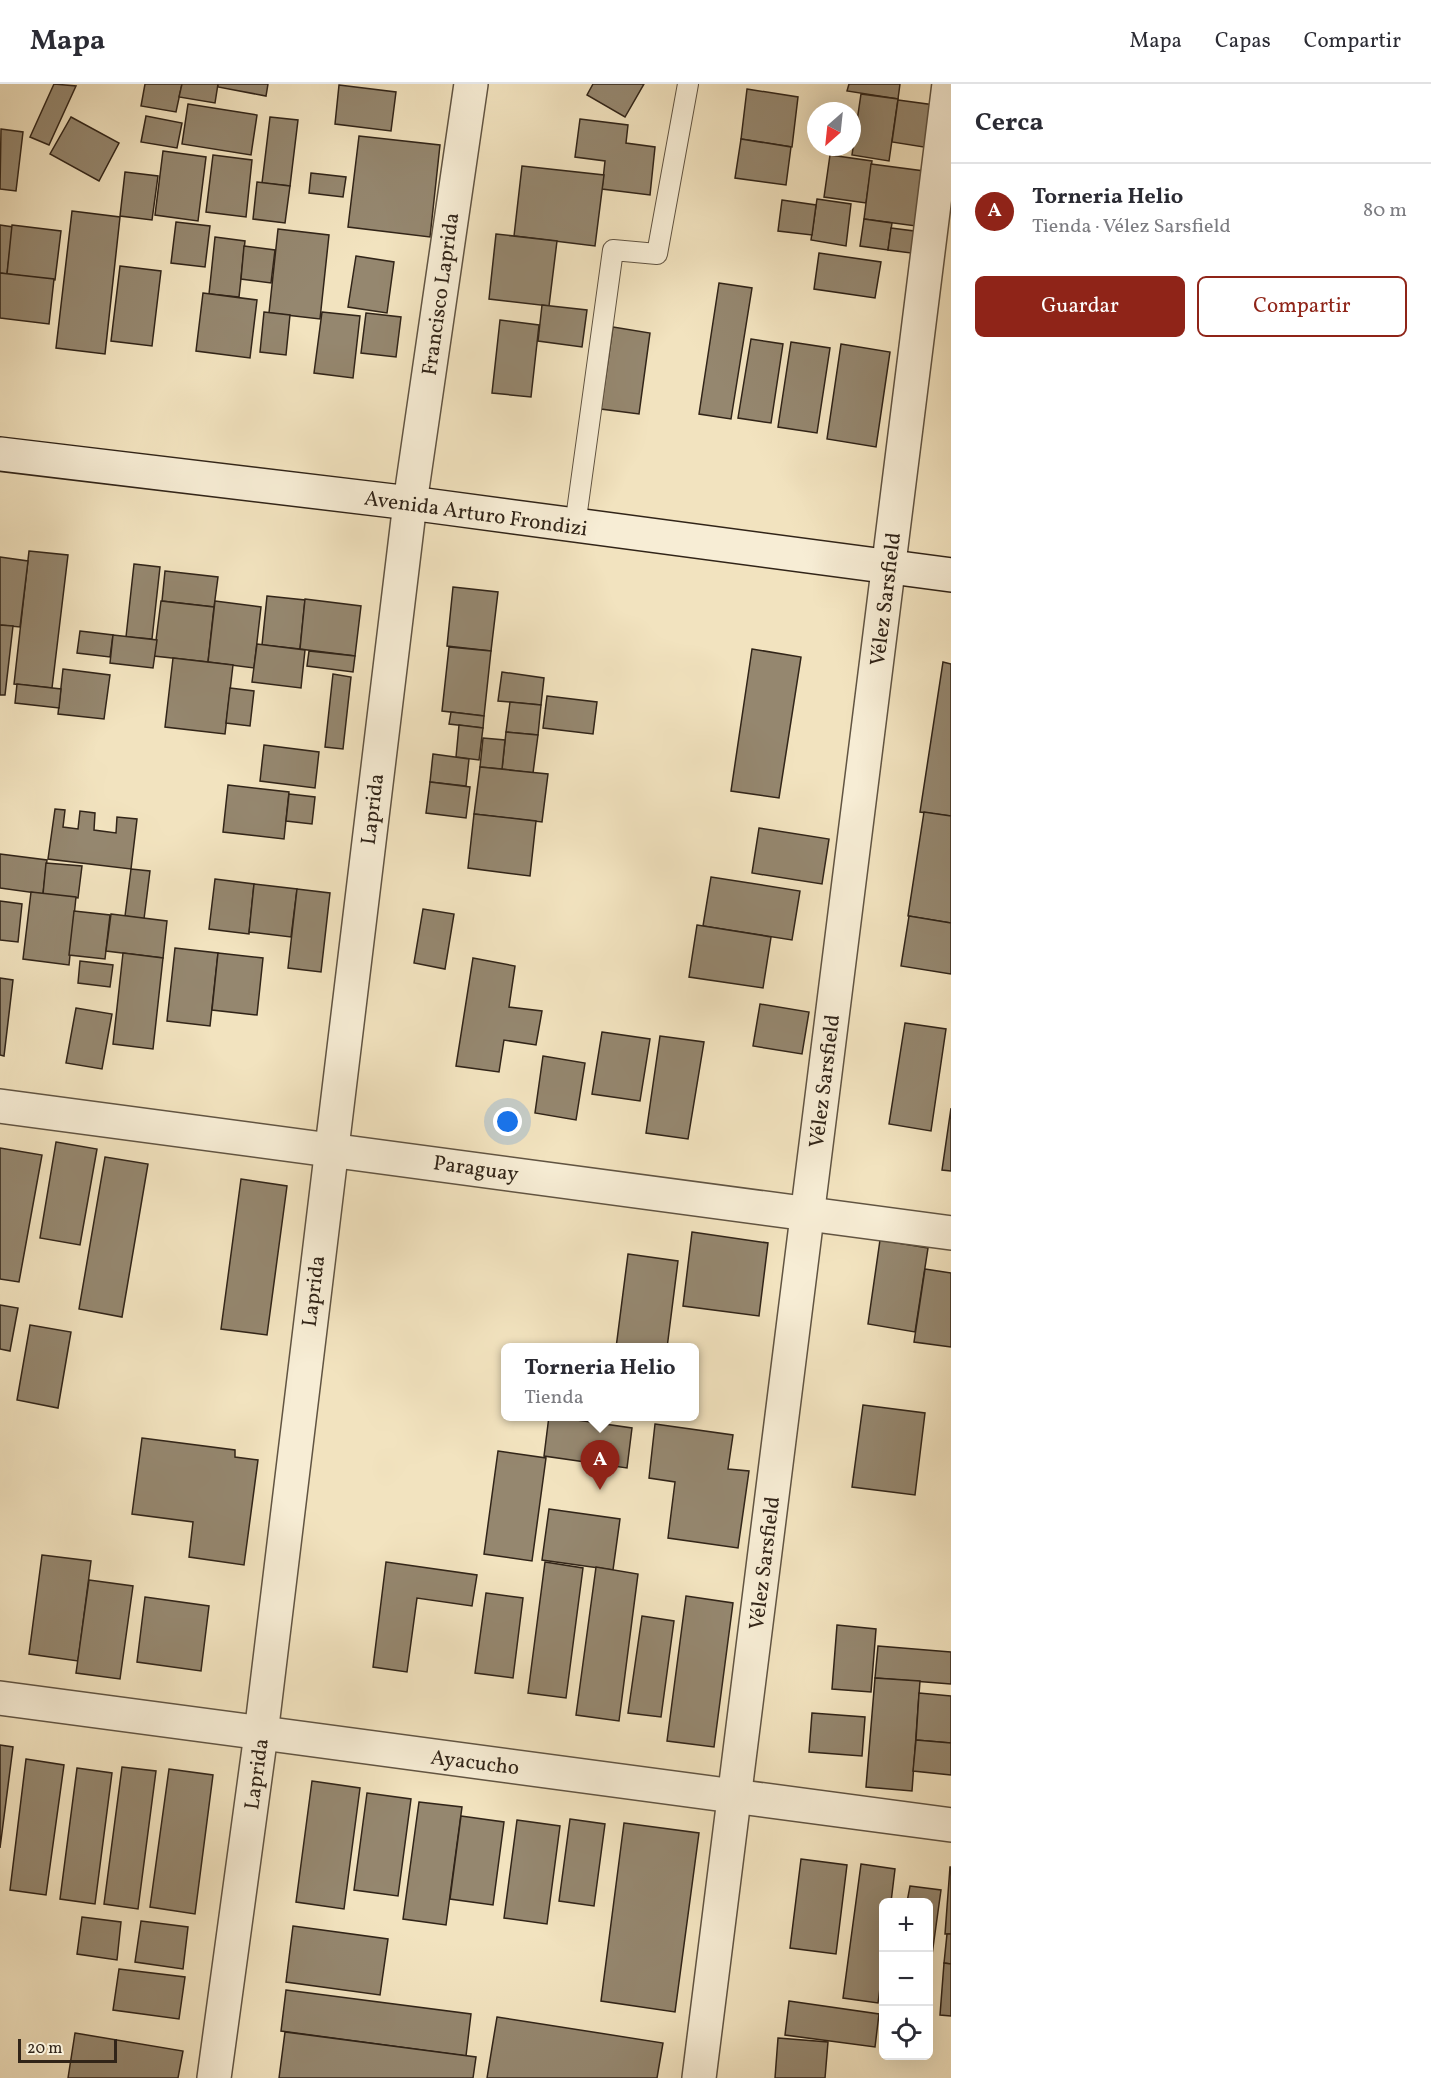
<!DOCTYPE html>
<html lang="es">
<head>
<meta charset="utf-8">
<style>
	:root { --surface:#fff; --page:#f2f2f3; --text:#2b2b33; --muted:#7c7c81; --line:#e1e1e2; --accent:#8f2418 }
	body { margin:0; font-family:Vollkorn,serif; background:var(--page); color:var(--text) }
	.controls { position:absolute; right:18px; bottom:18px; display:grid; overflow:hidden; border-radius:9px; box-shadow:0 6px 24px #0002 }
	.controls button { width:54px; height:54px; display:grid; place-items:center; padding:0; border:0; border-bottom:2px solid var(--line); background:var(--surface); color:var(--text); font:30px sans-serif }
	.compass { position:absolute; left:807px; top:18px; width:54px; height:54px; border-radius:50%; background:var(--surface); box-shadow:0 6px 24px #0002; rotate:207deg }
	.scale { position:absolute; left:18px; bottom:15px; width:99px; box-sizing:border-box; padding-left:6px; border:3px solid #312418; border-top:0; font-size:16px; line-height:21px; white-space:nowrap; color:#312418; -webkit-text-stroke:4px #f7edd5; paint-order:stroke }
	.you { position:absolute; left:508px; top:1038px; width:21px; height:21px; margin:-15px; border:4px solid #fff; border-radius:50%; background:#1a73e8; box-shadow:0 0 0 9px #1a73e833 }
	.badge { display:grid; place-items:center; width:39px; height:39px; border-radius:50%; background:var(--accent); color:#fff; font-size:20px; font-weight:700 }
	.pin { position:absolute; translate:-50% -50px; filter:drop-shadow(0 2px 3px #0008) }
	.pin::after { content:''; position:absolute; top:32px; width:21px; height:18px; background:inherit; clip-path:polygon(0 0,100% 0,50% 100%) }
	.popup { position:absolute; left:501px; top:1259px; width:198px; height:78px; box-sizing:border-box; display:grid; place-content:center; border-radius:9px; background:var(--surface); filter:drop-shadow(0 2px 4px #0005); font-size:20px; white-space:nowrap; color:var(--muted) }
	.popup b { font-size:22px; color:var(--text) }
	.popup::after { content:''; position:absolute; left:50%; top:100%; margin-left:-12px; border:12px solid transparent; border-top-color:var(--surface) }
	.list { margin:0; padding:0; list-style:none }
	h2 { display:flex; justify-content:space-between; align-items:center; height:78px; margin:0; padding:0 24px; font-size:26px }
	h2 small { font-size:20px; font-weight:400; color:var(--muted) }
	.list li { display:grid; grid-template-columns:39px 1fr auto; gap:18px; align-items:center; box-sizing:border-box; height:96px; padding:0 24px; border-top:2px solid var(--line) }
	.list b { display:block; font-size:22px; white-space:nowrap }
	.list p { margin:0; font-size:20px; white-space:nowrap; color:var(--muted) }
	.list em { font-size:20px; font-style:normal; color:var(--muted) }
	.actions { display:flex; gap:12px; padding:18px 24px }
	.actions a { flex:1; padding:14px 0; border:2px solid var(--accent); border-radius:9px; text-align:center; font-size:21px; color:var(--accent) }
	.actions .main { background:var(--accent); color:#fff }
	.icon { flex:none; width:33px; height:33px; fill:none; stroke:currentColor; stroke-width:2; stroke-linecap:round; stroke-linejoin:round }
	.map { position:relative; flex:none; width:951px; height:1994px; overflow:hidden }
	header { display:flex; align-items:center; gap:36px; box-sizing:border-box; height:84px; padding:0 30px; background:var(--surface); border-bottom:2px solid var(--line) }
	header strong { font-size:28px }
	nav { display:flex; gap:33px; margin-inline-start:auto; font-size:21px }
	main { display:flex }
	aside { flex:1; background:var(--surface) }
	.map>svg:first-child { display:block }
	.building { fill:#95876f; stroke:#312418; stroke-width:1.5 }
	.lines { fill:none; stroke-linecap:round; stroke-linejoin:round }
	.service-casing { stroke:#615442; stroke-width:22 }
	.minor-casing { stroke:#615442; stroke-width:36 }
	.secondary-casing { stroke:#312418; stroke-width:36 }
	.service { stroke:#f7edd5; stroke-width:20 }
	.minor { stroke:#f7edd5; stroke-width:33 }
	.secondary { stroke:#f7edd5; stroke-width:33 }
	.labels { text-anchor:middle; stroke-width:4.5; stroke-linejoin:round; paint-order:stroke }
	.street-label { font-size:21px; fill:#312418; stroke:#f7edd5 }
</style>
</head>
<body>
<header>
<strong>Mapa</strong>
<nav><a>Mapa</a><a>Capas</a><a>Compartir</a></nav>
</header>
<main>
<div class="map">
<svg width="951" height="1994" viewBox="0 0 951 1994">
	<rect width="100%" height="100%" fill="#f2e3bf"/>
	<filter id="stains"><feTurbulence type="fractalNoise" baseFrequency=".00333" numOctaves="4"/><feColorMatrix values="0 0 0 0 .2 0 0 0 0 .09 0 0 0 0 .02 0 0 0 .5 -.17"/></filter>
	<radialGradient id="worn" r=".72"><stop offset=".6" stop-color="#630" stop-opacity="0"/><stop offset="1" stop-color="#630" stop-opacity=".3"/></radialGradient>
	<g class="building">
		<polygon points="54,0 76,2 49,61 30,53"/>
		<polygon points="145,0 182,0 176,28 141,22"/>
		<polygon points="182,0 218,0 215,19 179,13"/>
		<polygon points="218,0 268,0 266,12 218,3"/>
		<polygon points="593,0 644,0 625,33 587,11"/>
		<polygon points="849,0 900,0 898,15 847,7"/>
		<polygon points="339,1 396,8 391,47 335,40"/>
		<polygon points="747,5 798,13 792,63 741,55"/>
		<polygon points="861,10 898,15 889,77 852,71"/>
		<polygon points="898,16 942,22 936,65 892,58"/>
		<polygon points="188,20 257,31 251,71 182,60"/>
		<polygon points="146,32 182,39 177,64 141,58"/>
		<polygon points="71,33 119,59 99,97 50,70"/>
		<polygon points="270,33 298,36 290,102 262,99"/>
		<polygon points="580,35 628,41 626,59 655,63 650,111 602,105 605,77 575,73"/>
		<polygon points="1,45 23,48 16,107 0,105"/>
		<polygon points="359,52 440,61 430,153 348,143"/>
		<polygon points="741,55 791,63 786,101 735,94"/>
		<polygon points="163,67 206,73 198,137 155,131"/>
		<polygon points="213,71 252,76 246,133 206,128"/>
		<polygon points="830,71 872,77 866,119 824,113"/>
		<polygon points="871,80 924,87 916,142 864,135"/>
		<polygon points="522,82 604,91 595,162 514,152"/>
		<polygon points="125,88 158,92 152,136 120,132"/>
		<polygon points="311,89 346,93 343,113 309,109"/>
		<polygon points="257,98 290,102 285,139 253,135"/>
		<polygon points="817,115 851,120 846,162 811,156"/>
		<polygon points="782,116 816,121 812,151 778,147"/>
		<polygon points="72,127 120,133 105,270 56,264"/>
		<polygon points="864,135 892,139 888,166 860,162"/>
		<polygon points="176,138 210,142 205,183 171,179"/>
		<polygon points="0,141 13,143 7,190 0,189"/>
		<polygon points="12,141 61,147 55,196 7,190"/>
		<polygon points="891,144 914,147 911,169 888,166"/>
		<polygon points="278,145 329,151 320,235 269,229"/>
		<polygon points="496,150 557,157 549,222 489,215"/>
		<polygon points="215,153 245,157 239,213 209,210"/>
		<polygon points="244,162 275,166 271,199 241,195"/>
		<polygon points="819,169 881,178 875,214 814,205"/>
		<polygon points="356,172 394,178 387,229 348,223"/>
		<polygon points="120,182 161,187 152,262 111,257"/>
		<polygon points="0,189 54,195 49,240 0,234"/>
		<polygon points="719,199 752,204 731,335 699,330"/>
		<polygon points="203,209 257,216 250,274 196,267"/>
		<polygon points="542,221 587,226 582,263 538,257"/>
		<polygon points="264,228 290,231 286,271 260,268"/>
		<polygon points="322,228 360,232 353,294 314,289"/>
		<polygon points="366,229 401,233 396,273 361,269"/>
		<polygon points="500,236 539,241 531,313 492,309"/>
		<polygon points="613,243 650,249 639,330 601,325"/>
		<polygon points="751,255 783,260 771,339 738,334"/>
		<polygon points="791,258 830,264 817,349 778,343"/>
		<polygon points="841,260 890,268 876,363 827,355"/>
		<polygon points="29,467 68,471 52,604 14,600"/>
		<polygon points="0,473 28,477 20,543 0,541"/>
		<polygon points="134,480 160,483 152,555 126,553"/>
		<polygon points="165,487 218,493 214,523 162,517"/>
		<polygon points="453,503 498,508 491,567 447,562"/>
		<polygon points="267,512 305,516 300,565 262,561"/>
		<polygon points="305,515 361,522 355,572 300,565"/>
		<polygon points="161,517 214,523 208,578 154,572"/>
		<polygon points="215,517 261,523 254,584 208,578"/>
		<polygon points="0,541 13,542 5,611 0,611"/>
		<polygon points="80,547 113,551 110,573 77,569"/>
		<polygon points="113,551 157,556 153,584 110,579"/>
		<polygon points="257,560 305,566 301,604 252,598"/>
		<polygon points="449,563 491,567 484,632 442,627"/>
		<polygon points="752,565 801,573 779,714 731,707"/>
		<polygon points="309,567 355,572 353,588 307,582"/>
		<polygon points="173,574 233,581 225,650 165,643"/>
		<polygon points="943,578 951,580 951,732 920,728"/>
		<polygon points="63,585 110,591 104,635 58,630"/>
		<polygon points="502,588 544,594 541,621 498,617"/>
		<polygon points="333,590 351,593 343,665 325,663"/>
		<polygon points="17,600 61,605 59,624 15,619"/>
		<polygon points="230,604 254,607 250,642 226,639"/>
		<polygon points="547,612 597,618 593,650 543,644"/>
		<polygon points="510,618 541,621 538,651 506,648"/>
		<polygon points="451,628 484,632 483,644 449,640"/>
		<polygon points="459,641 483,644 479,676 456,673"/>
		<polygon points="506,648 538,651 533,689 502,685"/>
		<polygon points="483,654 505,656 502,685 480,683"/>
		<polygon points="264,661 319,668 315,704 260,697"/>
		<polygon points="433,670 469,675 466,702 430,698"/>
		<polygon points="480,683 548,690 542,738 474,730"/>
		<polygon points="430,698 470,703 466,734 426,729"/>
		<polygon points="228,701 289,708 284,755 223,748"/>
		<polygon points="289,710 315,713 312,740 286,737"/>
		<polygon points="55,725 65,726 63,743 78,745 80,727 95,729 94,746 116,749 117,733 137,735 131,785 48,775"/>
		<polygon points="924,728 951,732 951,839 908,832"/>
		<polygon points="474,730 536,737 530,792 468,784"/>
		<polygon points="759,744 829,755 822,800 752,789"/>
		<polygon points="0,770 47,776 43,810 0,804"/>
		<polygon points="46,779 82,782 78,814 43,810"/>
		<polygon points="131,785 150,787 144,835 125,832"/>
		<polygon points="711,793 800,807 792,856 703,842"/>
		<polygon points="215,795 254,800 249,850 209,845"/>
		<polygon points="254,800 297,805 291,853 249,848"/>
		<polygon points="297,805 330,809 321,888 288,884"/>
		<polygon points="31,808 76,813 69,881 23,875"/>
		<polygon points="0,817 22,820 18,858 0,856"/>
		<polygon points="423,825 454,830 445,885 414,879"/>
		<polygon points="74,827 110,831 105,875 69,871"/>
		<polygon points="111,830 167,837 163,874 106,867"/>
		<polygon points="909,832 951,839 951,890 901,882"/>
		<polygon points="697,841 771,853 763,904 689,893"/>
		<polygon points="175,864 218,869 210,942 167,937"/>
		<polygon points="123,869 163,874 153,965 113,960"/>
		<polygon points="218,869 263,874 257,931 212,926"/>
		<polygon points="473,874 515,882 509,923 542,927 536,961 504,956 499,988 456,982"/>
		<polygon points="80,877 113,881 110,903 78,899"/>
		<polygon points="0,894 13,896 4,972 0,971"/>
		<polygon points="760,920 809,928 802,970 753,962"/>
		<polygon points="76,924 112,930 102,985 66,979"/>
		<polygon points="905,939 946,945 931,1047 889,1040"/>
		<polygon points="602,948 650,955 640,1017 592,1010"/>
		<polygon points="660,952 704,958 688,1055 646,1049"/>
		<polygon points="543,972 585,979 576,1036 535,1029"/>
		<polygon points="951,1024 951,1087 942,1086"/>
		<polygon points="56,1058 97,1065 80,1161 40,1154"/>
		<polygon points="0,1064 42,1071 19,1198 0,1195"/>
		<polygon points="105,1073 148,1080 122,1233 79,1225"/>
		<polygon points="241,1095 287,1102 267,1251 221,1245"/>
		<polygon points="692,1148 768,1159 759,1232 683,1222"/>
		<polygon points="880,1156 928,1164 915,1248 868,1240"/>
		<polygon points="628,1170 678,1177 667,1264 616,1264"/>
		<polygon points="925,1185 951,1189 951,1263 914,1258"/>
		<polygon points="0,1221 18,1224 10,1267 0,1265"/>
		<polygon points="30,1241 71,1248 58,1324 17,1316"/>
		<polygon points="863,1321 925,1329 915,1411 852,1403"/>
		<polygon points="549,1332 632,1344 627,1384 544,1372"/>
		<polygon points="655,1340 733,1351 728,1385 749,1387 738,1464 668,1454 675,1398 649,1394"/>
		<polygon points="142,1354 235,1366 235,1373 258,1376 244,1481 189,1473 193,1438 132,1430"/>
		<polygon points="498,1367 546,1374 532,1477 484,1470"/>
		<polygon points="549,1425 620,1435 613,1486 542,1476"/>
		<polygon points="42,1471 91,1477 78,1577 29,1570"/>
		<polygon points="386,1478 477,1491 472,1522 417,1514 407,1588 373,1583"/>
		<polygon points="545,1478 583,1484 566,1614 528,1609"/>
		<polygon points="596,1483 638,1490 619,1637 576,1631"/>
		<polygon points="89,1496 133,1502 120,1595 76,1589"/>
		<polygon points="486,1509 523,1514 513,1594 475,1589"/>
		<polygon points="686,1512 733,1519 714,1663 667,1657"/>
		<polygon points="145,1513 209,1522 201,1587 137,1578"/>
		<polygon points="642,1532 674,1537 661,1633 628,1629"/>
		<polygon points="837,1541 876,1545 871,1608 832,1605"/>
		<polygon points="878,1562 951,1568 951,1600 875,1594"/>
		<polygon points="875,1594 920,1597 912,1707 866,1703"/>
		<polygon points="919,1609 951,1612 951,1659 916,1656"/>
		<polygon points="812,1629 865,1633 862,1672 809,1668"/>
		<polygon points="916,1656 951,1659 951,1691 913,1687"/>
		<polygon points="0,1661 13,1663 0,1764"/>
		<polygon points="26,1675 64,1681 46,1811 10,1806"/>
		<polygon points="122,1683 156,1687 138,1825 104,1820"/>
		<polygon points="77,1684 112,1689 95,1820 60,1815"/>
		<polygon points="169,1685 213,1691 195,1830 150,1823"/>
		<polygon points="312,1697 360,1704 344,1825 296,1818"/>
		<polygon points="367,1709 411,1715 398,1812 354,1806"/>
		<polygon points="419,1718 462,1723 446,1841 403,1835"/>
		<polygon points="461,1732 504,1738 493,1821 450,1815"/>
		<polygon points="570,1735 605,1740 594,1822 559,1817"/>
		<polygon points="517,1736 560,1742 547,1840 504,1834"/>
		<polygon points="624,1739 699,1749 675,1928 601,1917"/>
		<polygon points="801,1775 847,1781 836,1870 790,1864"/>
		<polygon points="861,1780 895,1785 891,1818 884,1818 884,1874 878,1919 843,1914"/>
		<polygon points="950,1783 951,1783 951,1850 945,1850"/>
		<polygon points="910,1802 941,1806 931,1878 928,1878 928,1818 907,1818"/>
		<polygon points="82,1833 121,1838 117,1876 77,1870"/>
		<polygon points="141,1837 188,1843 183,1885 135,1878"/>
		<polygon points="293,1842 388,1855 380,1911 286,1898"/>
		<polygon points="947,1850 951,1850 951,1880 944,1879"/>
		<polygon points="944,1879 951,1880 951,1932 940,1931"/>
		<polygon points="119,1885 185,1893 179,1935 113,1926"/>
		<polygon points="286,1906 471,1930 466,1972 281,1947"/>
		<polygon points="789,1917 879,1930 875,1963 785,1951"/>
		<polygon points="497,1933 663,1959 657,1994 487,1994"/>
		<polygon points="285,1948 476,1973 473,1994 279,1994"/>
		<polygon points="75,1949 183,1967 178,1994 68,1994"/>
		<polygon points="778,1954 828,1958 825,1994 775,1994"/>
	</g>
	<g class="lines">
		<g class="service-casing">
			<polyline id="service" points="575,442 613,166 657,170 688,0"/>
		</g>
		<g class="minor-casing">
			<g id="minor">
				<polyline points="0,1022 951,1149"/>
				<polyline points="0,1614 951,1741"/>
				<polyline points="214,1994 261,1650 410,419 471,0"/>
				<polyline points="699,1994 949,0"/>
			</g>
		</g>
		<g class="secondary-casing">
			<polyline id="secondary" points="0,370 410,419 951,491"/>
		</g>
		<use href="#service" class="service"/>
		<use href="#minor" class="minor"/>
		<use href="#secondary" class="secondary"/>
	</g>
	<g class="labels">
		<g class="street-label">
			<text transform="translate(440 210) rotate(-82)" y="7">Francisco Laprida</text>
			<text transform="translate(476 429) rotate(8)" y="7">Avenida Arturo Frondizi</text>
			<text transform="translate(885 515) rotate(-83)" y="7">Vélez Sarsfield</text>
			<text transform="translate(372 725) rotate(-83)" y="7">Laprida</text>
			<text transform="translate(824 997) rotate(-83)" y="7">Vélez Sarsfield</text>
			<text transform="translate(476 1084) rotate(8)" y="7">Paraguay</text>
			<text transform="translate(313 1207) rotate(-83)" y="7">Laprida</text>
			<text transform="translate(764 1479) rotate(-83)" y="7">Vélez Sarsfield</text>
			<text transform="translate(475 1678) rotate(7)" y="7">Ayacucho</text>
			<text transform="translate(256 1690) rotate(-82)" y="7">Laprida</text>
		</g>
	</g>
	<rect width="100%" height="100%" filter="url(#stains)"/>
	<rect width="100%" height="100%" fill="url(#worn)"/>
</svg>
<div class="controls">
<button>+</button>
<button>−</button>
<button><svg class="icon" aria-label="locate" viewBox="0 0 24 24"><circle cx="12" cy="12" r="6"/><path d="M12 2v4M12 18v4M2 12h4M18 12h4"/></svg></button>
</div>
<svg class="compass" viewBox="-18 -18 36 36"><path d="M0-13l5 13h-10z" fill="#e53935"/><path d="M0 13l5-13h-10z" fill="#7c7c81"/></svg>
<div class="scale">20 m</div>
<div class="you"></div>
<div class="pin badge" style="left:600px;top:1406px">A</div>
<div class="popup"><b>Torneria Helio</b>Tienda</div>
</div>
<aside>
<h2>Cerca<small></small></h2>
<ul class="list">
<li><span class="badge">A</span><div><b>Torneria Helio</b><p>Tienda · Vélez Sarsfield</p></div><em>80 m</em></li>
</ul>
<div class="actions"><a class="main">Guardar</a><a>Compartir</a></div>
</aside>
</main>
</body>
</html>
